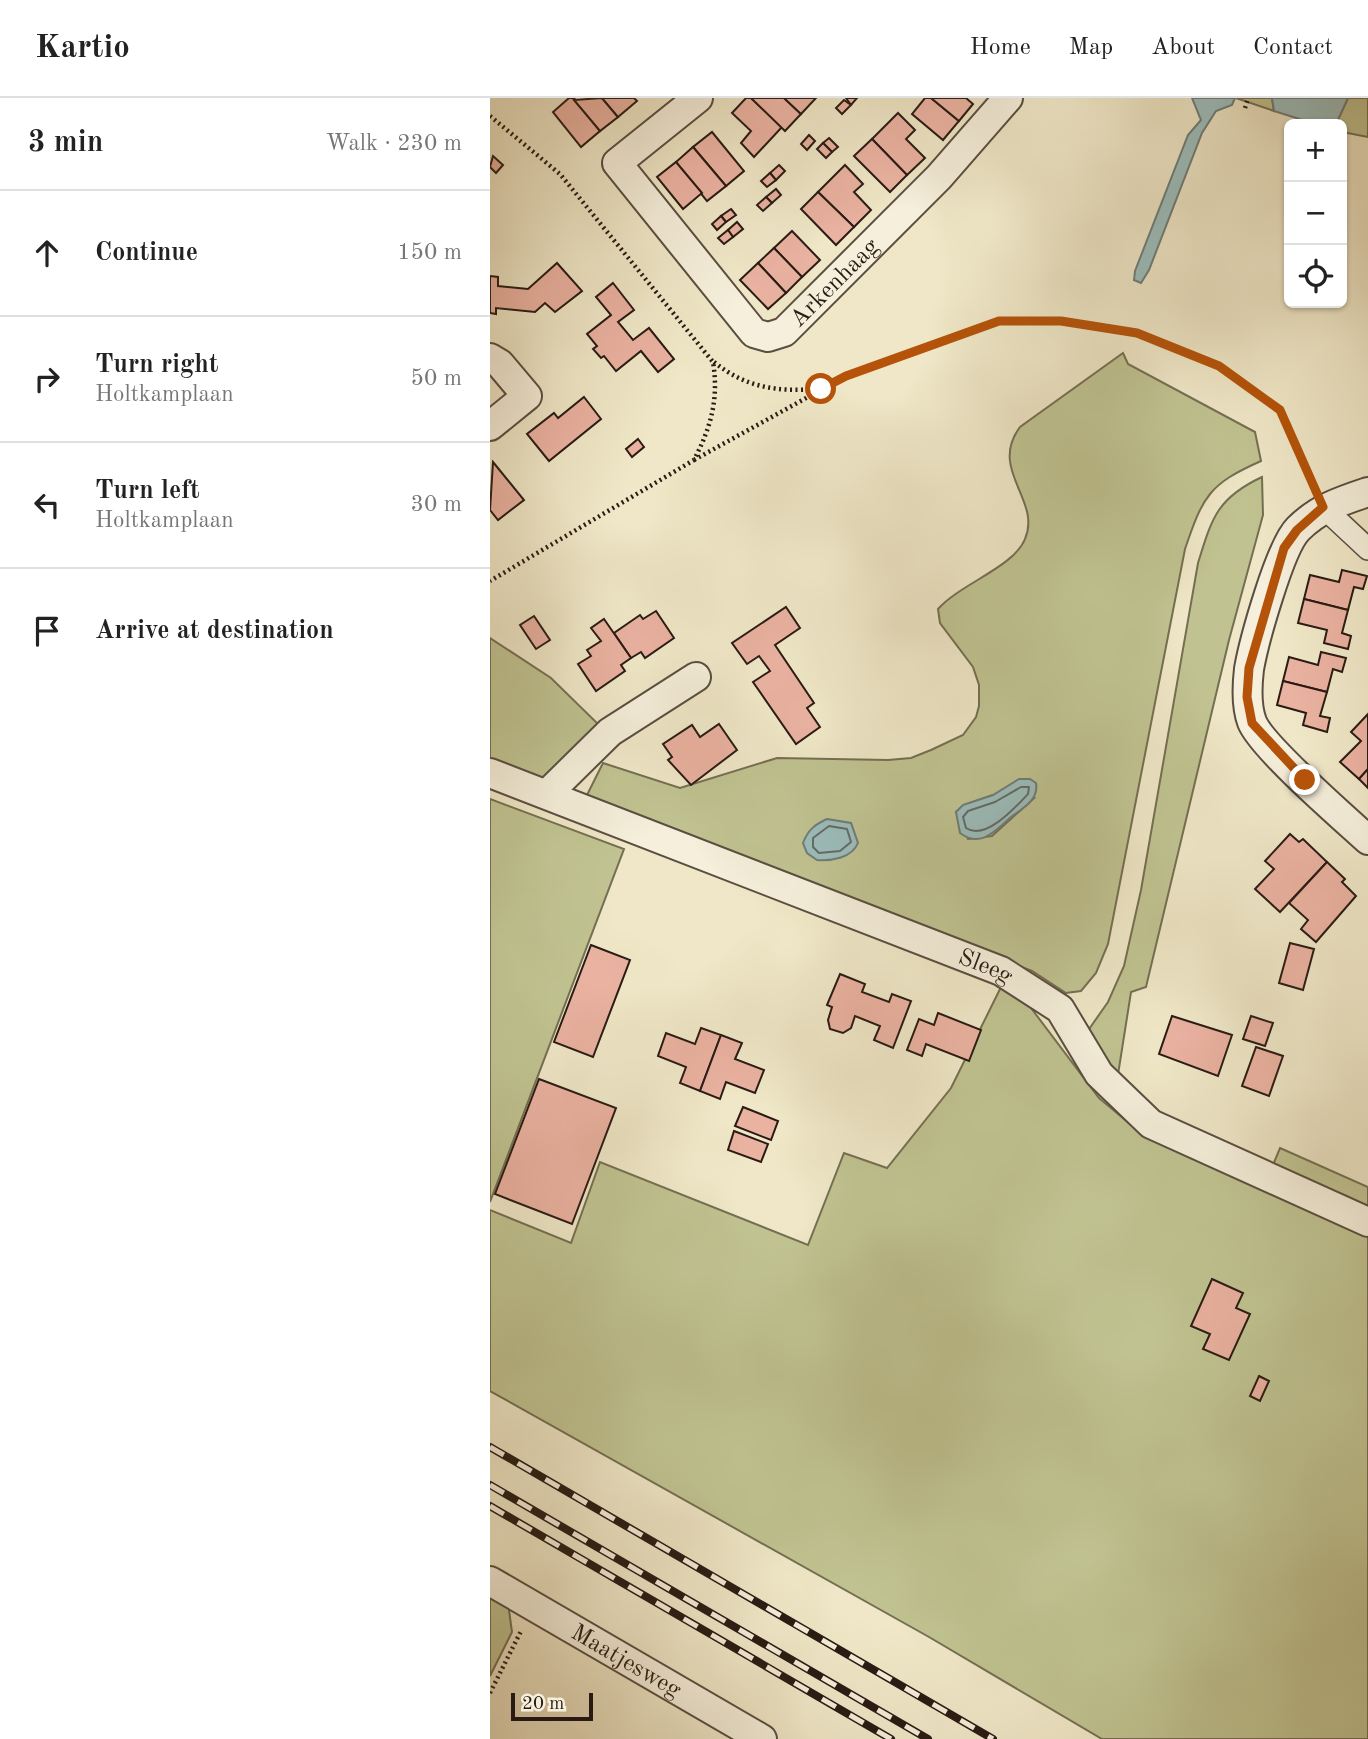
<!DOCTYPE html>
<html lang="en">
<head>
<meta charset="utf-8">
<style>
	:root { --surface:#fff; --page:#f6f6f6; --text:#222; --muted:#767676; --line:#e0e0e0 }
	body { margin:0; font-family:"Old Standard TT",serif; background:var(--page); color:var(--text) }
	.controls { position:absolute; right:21px; top:21px; display:grid; overflow:hidden; border-radius:10px; box-shadow:0 2px 5px #0004 }
	.controls button { width:63px; height:63px; display:grid; place-items:center; padding:0; border:0; border-bottom:2px solid var(--line); background:var(--surface); color:var(--text); font:35px sans-serif }
	.scale { position:absolute; left:21px; bottom:18px; width:82px; box-sizing:border-box; padding-left:7px; border:4px solid #291b14; border-top:0; font-size:19px; line-height:24px; white-space:nowrap; color:#291b14; -webkit-text-stroke:5px #f5efdb; paint-order:stroke }
	.stop { position:absolute; width:21px; height:21px; margin:-16px; border:5px solid #b45309; border-radius:50%; background:#fff }
	.stop.end { background:#b45309; border-color:#fff; box-shadow:0 2px 7px #0008 }
	.list { margin:0; padding:0; list-style:none }
	h2 { display:flex; justify-content:space-between; align-items:center; height:91px; margin:0; padding:0 28px; font-size:30px }
	h2 small { font-size:23px; font-weight:400; color:var(--muted) }
	.list li { display:grid; grid-template-columns:46px 1fr auto; gap:21px; align-items:center; box-sizing:border-box; height:126px; padding:0 28px; border-top:2px solid var(--line) }
	.list b { display:block; font-size:26px; white-space:nowrap }
	.list p { margin:0; font-size:23px; white-space:nowrap; color:var(--muted) }
	.list em { font-size:23px; font-style:normal; color:var(--muted) }
	.icon { flex:none; width:38px; height:38px; fill:none; stroke:currentColor; stroke-width:2; stroke-linecap:round; stroke-linejoin:round }
	.map { position:relative; flex:none; width:878px; height:1641px; overflow:hidden }
	header { display:flex; align-items:center; gap:42px; box-sizing:border-box; height:98px; padding:0 35px; background:var(--surface); border-bottom:2px solid var(--line) }
	header strong { font-size:33px }
	nav { display:flex; gap:38px; margin-inline-start:auto; font-size:24px }
	main { display:flex }
	aside { flex:1; background:var(--surface) }
	.map>svg:first-child { display:block }
	.green { fill:#c0c391; stroke:#746f52; stroke-width:2; fill-rule:evenodd }
	.water { fill:#9cbebd; stroke:#6e7d79; stroke-width:2 }
	.lines { fill:none; stroke-linecap:round; stroke-linejoin:round }
	.shore { stroke:#626c68; stroke-width:2 }
	.building { fill:#eab2a1; stroke:#291b14; stroke-width:2 }
	.pedestrian-casing { stroke:#5a4e41; stroke-width:24 }
	.minor-casing { stroke:#5a4e41; stroke-width:32 }
	.path { stroke:#291b14; stroke-width:4.5; stroke-dasharray:2 3.5; stroke-linecap:butt }
	.pedestrian { stroke:#f5efdb; stroke-width:21 }
	.minor { stroke:#f5efdb; stroke-width:28 }
	.rail-casing { stroke:#291b14; stroke-width:8 }
	.rail { stroke:#f5efdb; stroke-width:5; stroke-dasharray:16; stroke-linecap:butt }
	.route { stroke:#b45309; stroke-width:9 }
	.labels { text-anchor:middle; stroke-width:5; stroke-linejoin:round; paint-order:stroke }
	.street-label { font-size:24px; fill:#291b14; stroke:#f5efdb }
</style>
</head>
<body>
<header>
<strong>Kartio</strong>
<nav><a>Home</a><a>Map</a><a>About</a><a>Contact</a></nav>
</header>
<main>
<aside>
<h2>3 min<small>Walk · 230 m</small></h2>
<ul class="list">
<li><svg class="icon" aria-label="ahead" viewBox="0 0 24 24"><path d="M12 20V5M6 11l6-6 6 6"/></svg><div><b>Continue</b></div><em>150 m</em></li>
<li><svg class="icon" aria-label="right" viewBox="0 0 24 24"><path d="M7 20v-9h11M14 6l5 5-5 5"/></svg><div><b>Turn right</b><p>Holtkamplaan</p></div><em>50 m</em></li>
<li><svg class="icon" aria-label="left" viewBox="0 0 24 24"><path d="M17 20v-9H6M10 6l-5 5 5 5"/></svg><div><b>Turn left</b><p>Holtkamplaan</p></div><em>30 m</em></li>
<li><svg class="icon" aria-label="arrive" viewBox="0 0 24 24"><path d="M6 21V4h12l-3 4 3 4H6"/></svg><div><b>Arrive at destination</b></div></li>
</ul>
</aside>
<div class="map">
<svg width="878" height="1641" viewBox="0 0 878 1641">
	<rect width="100%" height="100%" fill="#efe7c7"/>
	<filter id="stains"><feTurbulence type="fractalNoise" baseFrequency=".00286" numOctaves="4"/><feColorMatrix values="0 0 0 0 .2 0 0 0 0 .09 0 0 0 0 .02 0 0 0 .5 -.17"/></filter>
	<radialGradient id="worn" r=".72"><stop offset=".6" stop-color="#630" stop-opacity="0"/><stop offset="1" stop-color="#630" stop-opacity=".3"/></radialGradient>
	<g class="green">
		<polygon points="746,0 782,0 784,13"/>
		<polygon points="858,0 878,0 878,39 852,34 852,26 846,26"/>
		<path d="M633,255l5,11 127,68 6,29c-52,23 -58,35 -76,88l-77,395 -12,29 -15,18 -15,2 -34,-22 -448,-170 19,-38 77,25 97,-30 111,2 23,-2 20,-8 32,-15 13,-18 3,-11v-21l-6,-18 -33,-44 -2,-14c22,-25 76,-42 87,-70 17,-39 -37,-69 -5,-112zM503,697l41,3 -42,38 -24,3 -12,-27 8,-7z"/>
		<path d="M772,379l1,38 -34,125 -83,347 -15,5 -14,89 -30,-49 21,-30 16,-36 17,-76 57,-327c14,-45 19,-65 64,-86z"/>
		<polygon points="0,540 61,580 109,627 78,665 44,685 0,668"/>
		<polygon points="0,701 134,751 0,1104"/>
		<polygon points="512,887 538,906 609,1000 640,1026 689,1053 878,1133 878,1641 612,1641 439,1539 0,1293 0,1112 81,1145 110,1064 318,1147 354,1055 397,1070 461,990"/>
		<polygon points="790,1050 878,1089 878,1117 780,1074"/>
		<polygon points="0,1495 18,1505 22,1534 0,1578"/>
	</g>
	<g class="water">
		<polygon points="702,0 745,0 742,7 726,13 712,35 659,172 651,185 644,182 645,173 698,37 711,22"/>
		<polygon points="782,0 858,0 846,26 825,26 784,13"/>
		<path d="M529,681h11l6,4c3,17 -13,25 -25,34 -15,13 -30,32 -51,16l-4,-21 7,-7 30,-10z"/>
		<path d="M337,721l24,4 7,20c-6,15 -26,18 -41,17l-10,-7 -4,-10c5,-13 11,-18 24,-24z"/>
	</g>
	<g class="lines">
		<g class="shore">
			<path d="M531,689h8l-1,7c-13,14 -43,47 -62,34l-3,-11 5,-6 27,-9z"/>
			<polygon points="339,728 357,731 361,744 350,753 329,755 323,749 323,740"/>
		</g>
	</g>
	<g class="building">
		<polygon points="79,0 84,0 110,33 91,49 63,14"/>
		<polygon points="112,0 128,19 110,33 84,2"/>
		<polygon points="112,0 144,0 147,3 128,19"/>
		<polygon points="256,0 261,0 292,29 264,59 251,45 261,33 242,15"/>
		<polygon points="261,0 294,0 311,16 295,33"/>
		<polygon points="294,0 326,0 311,16"/>
		<polygon points="356,0 367,0 361,7"/>
		<polygon points="435,0 441,0 469,23 453,42 422,16"/>
		<polygon points="441,0 476,0 483,6 469,23"/>
		<polygon points="354,2 361,7 352,16 346,10"/>
		<polygon points="408,15 425,32 416,41 435,60 417,77 382,41"/>
		<polygon points="222,34 254,73 236,88 203,49"/>
		<polygon points="319,37 325,43 317,52 311,46"/>
		<polygon points="339,40 348,49 342,54 333,45"/>
		<polygon points="382,41 417,77 400,94 364,58"/>
		<polygon points="333,45 342,54 336,60 327,51"/>
		<polygon points="203,49 236,88 217,103 186,64"/>
		<polygon points="3,58 13,67 6,75 0,69"/>
		<polygon points="186,64 212,95 193,111 167,79"/>
		<polygon points="289,67 295,73 286,82 280,75"/>
		<polygon points="355,67 373,86 364,94 381,112 364,129 328,94"/>
		<polygon points="280,75 286,82 277,89 271,83"/>
		<polygon points="286,91 291,97 282,105 276,99"/>
		<polygon points="328,94 364,129 346,147 311,111"/>
		<polygon points="276,99 282,105 273,113 267,107"/>
		<polygon points="241,111 246,117 236,124 231,118"/>
		<polygon points="231,118 236,124 227,132 222,126"/>
		<polygon points="247,124 253,131 243,139 238,132"/>
		<polygon points="238,132 243,139 234,146 228,140"/>
		<polygon points="302,133 330,162 312,179 284,150"/>
		<polygon points="284,150 312,179 296,195 268,165"/>
		<polygon points="67,165 92,193 65,214 55,205 45,214 6,210 6,216 0,215 0,178 8,179 8,188 38,191"/>
		<polygon points="268,165 296,195 278,211 250,182"/>
		<polygon points="123,185 144,212 128,224 143,242 159,230 184,261 168,274 151,253 126,273 114,258 111,260 103,251 107,248 97,236 121,217 106,199"/>
		<polygon points="94,299 111,321 59,363 37,336 64,315 68,320"/>
		<polygon points="148,341 154,349 142,359 136,351"/>
		<polygon points="3,364 34,402 8,422 0,412"/>
		<polygon points="852,472 877,478 873,491 864,489 858,512 814,501 820,477 849,484"/>
		<polygon points="814,501 858,512 852,535 861,538 858,551 834,545 837,532 808,525"/>
		<polygon points="296,509 310,530 285,547 324,605 317,610 330,629 306,646 263,584 280,573 269,558 257,566 242,545"/>
		<polygon points="166,513 184,540 155,560 151,554 141,560 124,535 150,517 153,521"/>
		<polygon points="44,518 60,542 46,551 30,527"/>
		<polygon points="114,521 141,560 131,567 135,573 106,593 88,566 101,558 97,552 111,543 101,530"/>
		<polygon points="831,554 856,560 852,574 843,571 837,594 793,583 799,559 828,567"/>
		<polygon points="793,583 837,594 830,618 840,620 837,634 813,627 816,615 787,607"/>
		<polygon points="878,616 878,671 869,681 850,664 871,643 861,634"/>
		<polygon points="229,626 247,652 201,687 178,662 182,659 173,646 202,627 210,639"/>
		<polygon points="878,671 878,690 869,681"/>
		<polygon points="800,736 809,744 813,741 837,764 790,814 765,791 784,771 775,763"/>
		<polygon points="837,764 855,781 852,784 866,798 826,844 811,831 818,822 799,805"/>
		<polygon points="800,845 824,851 813,892 789,885"/>
		<polygon points="101,847 140,862 103,959 64,944"/>
		<polygon points="350,876 375,886 372,894 399,904 402,896 421,903 403,950 384,942 390,928 365,918 361,930 353,935 340,931 338,922 342,909 337,907"/>
		<polygon points="448,915 491,932 479,963 436,946 432,958 417,952 429,921 444,927"/>
		<polygon points="682,918 742,937 728,978 669,956"/>
		<polygon points="761,918 783,925 775,948 753,941"/>
		<polygon points="211,930 231,937 210,993 190,985 196,969 168,958 176,935 205,946"/>
		<polygon points="231,937 252,945 245,961 274,972 265,995 236,984 230,1001 210,993"/>
		<polygon points="766,949 793,958 779,998 752,988"/>
		<polygon points="49,981 126,1010 82,1126 5,1096"/>
		<polygon points="253,1009 288,1023 281,1042 245,1028"/>
		<polygon points="244,1033 278,1046 271,1064 238,1052"/>
		<polygon points="722,1181 753,1195 746,1210 760,1216 739,1262 713,1251 720,1236 701,1228"/>
		<polygon points="769,1278 779,1283 770,1303 760,1298"/>
	</g>
	<g class="lines">
		<g class="pedestrian-casing">
			<polyline id="pedestrian" points="833,409 878,451"/>
		</g>
		<g class="minor-casing">
			<g id="minor">
				<path id="s1" d="M208,0l-81,65 137,170 14,4 16,-5 155,-155 69,-79"/>
				<polyline points="0,260 10,266 37,298 0,328"/>
				<path d="M878,394c-27,9 -49,16 -70,37 -18,18 -44,112 -49,140 -2,17 -3,37 3,53 10,25 92,96 116,118"/>
				<path id="s2" d="M0,675l511,198 59,38 39,65 52,50 217,98"/>
				<polyline points="57,696 120,634 206,579"/>
				<path id="s3" d="M0,1483l272,158"/>
			</g>
		</g>
		<g class="path">
			<polyline points="755,10 758,0"/>
			<path d="M0,18l70,58 153,188c6,37 -2,65 -19,98l-204,121"/>
			<path d="M224,264c32,26 64,30 103,27"/>
			<polyline points="204,362 356,278 509,223 571,223 647,235 729,268 790,312 824,386"/>
			<polyline points="0,1595 31,1533"/>
		</g>
		<use href="#pedestrian" class="pedestrian"/>
		<use href="#minor" class="minor"/>
		<g class="rail-casing">
			<g id="rail">
				<polyline points="0,1349 503,1641"/>
				<polyline points="0,1387 438,1641"/>
				<polyline points="0,1408 401,1641"/>
			</g>
		</g>
		<use href="#rail" class="rail"/>
	</g>
	<g class="lines">
		<polyline class="route" points="331,291 356,278 509,223 571,223 647,235 729,268 790,312 833,409 807,432 794,450 759,570 757,599 762,625 815,682"/>
	</g>
	<g class="labels">
		<g class="street-label">
			<text dy="8" stroke="none"><textPath href="#s1" startOffset="424">Arkenhaag</textPath></text>
			<text dy="8" stroke="none"><textPath href="#s2" startOffset="532">Sleeg</textPath></text>
			<text dy="8" stroke="none"><textPath href="#s3" startOffset="158">Maatjesweg</textPath></text>
		</g>
	</g>
	<rect width="100%" height="100%" filter="url(#stains)"/>
	<rect width="100%" height="100%" fill="url(#worn)"/>
</svg>
<div class="controls">
<button>+</button>
<button>−</button>
<button><svg class="icon" aria-label="locate" viewBox="0 0 24 24"><circle cx="12" cy="12" r="6"/><path d="M12 2v4M12 18v4M2 12h4M18 12h4"/></svg></button>
</div>
<div class="scale">20 m</div>
<div class="stop" style="left:331px;top:291px"></div>
<div class="stop end" style="left:815px;top:682px"></div>
</div>
</main>
</body>
</html>
